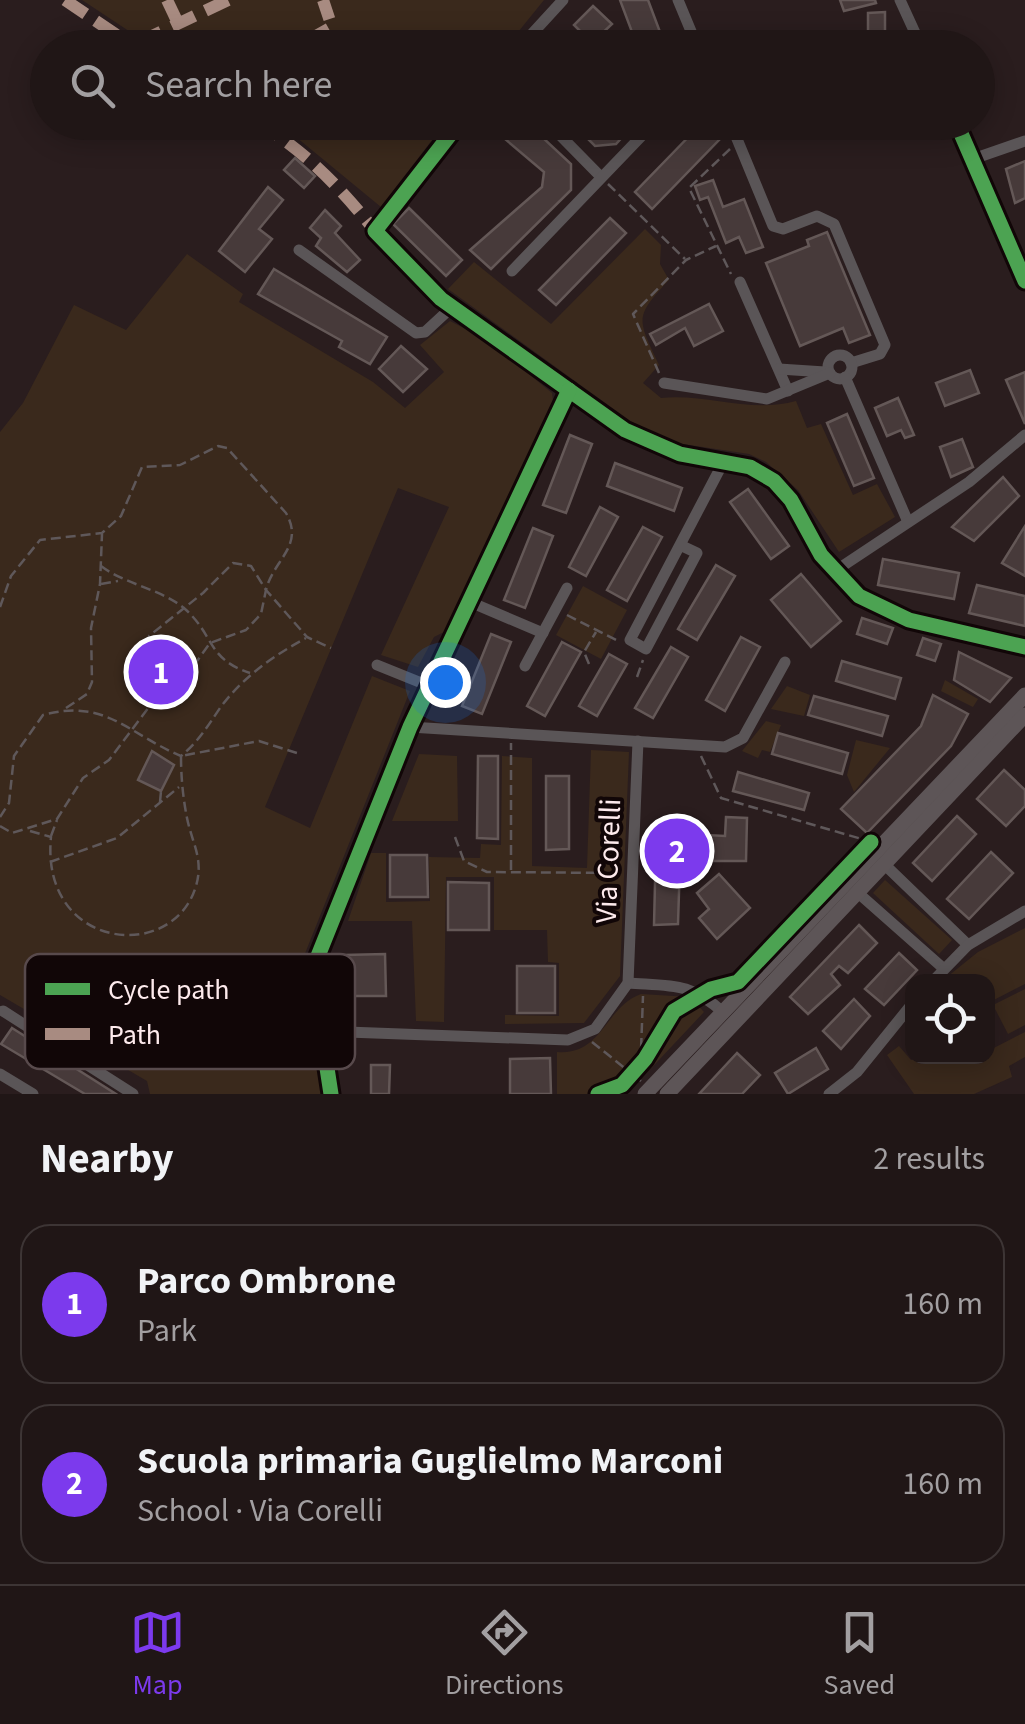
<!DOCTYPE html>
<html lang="en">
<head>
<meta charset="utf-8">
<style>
	:root { --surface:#201616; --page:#281f1f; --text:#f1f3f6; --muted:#a29fa1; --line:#3d3535; --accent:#7c3aed }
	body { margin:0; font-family:"Source Sans 3",sans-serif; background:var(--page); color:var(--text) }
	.controls { position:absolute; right:30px; bottom:30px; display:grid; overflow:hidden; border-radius:20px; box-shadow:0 5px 25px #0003 }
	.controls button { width:90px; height:90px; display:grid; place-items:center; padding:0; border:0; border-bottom:2px solid var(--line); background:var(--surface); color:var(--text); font:50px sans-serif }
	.you { position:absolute; left:445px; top:682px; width:35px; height:35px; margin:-25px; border:8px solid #fff; border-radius:50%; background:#1a73e8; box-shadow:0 0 0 15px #1a73e833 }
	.badge { display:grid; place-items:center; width:65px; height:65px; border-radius:50%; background:var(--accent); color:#fff; font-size:32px; font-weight:700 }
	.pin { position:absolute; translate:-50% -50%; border:5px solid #fff; box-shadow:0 2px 10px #0006 }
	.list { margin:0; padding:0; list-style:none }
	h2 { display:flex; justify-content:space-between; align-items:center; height:130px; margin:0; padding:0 40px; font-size:42px }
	h2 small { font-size:32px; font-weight:400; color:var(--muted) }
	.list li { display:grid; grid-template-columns:65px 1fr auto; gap:30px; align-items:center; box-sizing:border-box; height:160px; margin:0 20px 20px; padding:0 20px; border:2px solid var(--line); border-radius:30px }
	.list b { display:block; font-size:38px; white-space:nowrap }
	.list p { margin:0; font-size:32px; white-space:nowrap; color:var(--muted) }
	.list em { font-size:32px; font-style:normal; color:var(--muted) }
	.icon { flex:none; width:55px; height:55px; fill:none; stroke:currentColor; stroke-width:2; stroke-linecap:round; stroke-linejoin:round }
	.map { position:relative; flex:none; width:1025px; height:1094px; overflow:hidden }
	.search { position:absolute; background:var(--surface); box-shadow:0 5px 25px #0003; left:30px; right:30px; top:30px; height:110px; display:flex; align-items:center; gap:25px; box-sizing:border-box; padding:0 35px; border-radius:55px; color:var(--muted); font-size:38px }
	.sheet { height:490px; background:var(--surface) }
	nav { display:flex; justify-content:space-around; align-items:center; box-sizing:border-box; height:140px; border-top:2px solid var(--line); background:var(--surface); font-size:28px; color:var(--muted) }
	nav a { display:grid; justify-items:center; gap:5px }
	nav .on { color:var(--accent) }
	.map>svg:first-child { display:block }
	.green { fill:#3a291c }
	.building { fill:#473a3a; stroke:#645857; stroke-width:2.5 }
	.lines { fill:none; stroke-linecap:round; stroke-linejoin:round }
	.path { stroke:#5f585a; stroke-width:2.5; stroke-dasharray:10 5; stroke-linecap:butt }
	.minor { stroke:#5a5557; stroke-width:11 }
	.major { stroke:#5d5557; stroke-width:15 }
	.quiet { stroke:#a88b81; stroke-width:12; stroke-dasharray:25 12; stroke-linecap:butt }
	.cycleway-casing { stroke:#110607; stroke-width:21 }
	.cycleway { stroke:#4ca352; stroke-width:15 }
	.labels { text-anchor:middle; stroke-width:8; stroke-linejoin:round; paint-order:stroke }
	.street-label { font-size:30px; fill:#fdeaec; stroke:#110607 }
	.key { fill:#110607; stroke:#584a4c; stroke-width:2.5 }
	.key-label { font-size:28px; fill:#fdeaec }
</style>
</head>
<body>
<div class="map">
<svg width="1025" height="1094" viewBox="0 0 1025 1094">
	<rect width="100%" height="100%" fill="#2a1d1e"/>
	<g class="green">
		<polygon points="82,0 544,0 506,47 153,47"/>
		<polygon points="279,123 445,123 381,207"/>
		<path d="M645,229l16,16 -1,19 9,16c-36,38 -31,39 -10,85l-16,18 18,15c45,-5 89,16 135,3l11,27 14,-4 32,71 24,-11 18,33 -56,35 -41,-62 -32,-28 -17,-8 -73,-11 -46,-22 -182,-132 26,-27 77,62z"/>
		<polygon points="187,254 243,294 239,302 373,382 405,408 444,372 420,345 450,321 489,341 552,393 553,401 444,632 434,637 418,667 381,655 449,507 398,488 265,807 310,828 372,676 410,691 300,966 322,1094 150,1094 147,1081 0,995 0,432 23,403 74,305 126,330"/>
		<polygon points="583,586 627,610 601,659 556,635"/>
		<polygon points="945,680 978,699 973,707 941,691"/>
		<polygon points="787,686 810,695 804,716 771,709"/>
		<polygon points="766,721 781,725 770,752 762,750 758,758 742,751"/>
		<polygon points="856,740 890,748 854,792 847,775"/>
		<polygon points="591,750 629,752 620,976 584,1023 505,1024 505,1015 559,1016 559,963 548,962 547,930 494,930 494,877 446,877 444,1022 416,1021 412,921 348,921 371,853 386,853 386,902 430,901 429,857 480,858 481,844 501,845 502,756 532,758 532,866 587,868"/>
		<polygon points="419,754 457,756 458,821 392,821"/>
		<polygon points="885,880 952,940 939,954 873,893"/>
		<polygon points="1025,928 1025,984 988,1003 988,982 942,981 978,952"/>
		<polygon points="1025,989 1025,1025 1008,1034 993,1005"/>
		<path d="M641,994l49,3 14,15 -77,82h-70v-42c45,4 48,-45 84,-58z"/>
		<polygon points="1025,1032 1025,1057 1009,1066 1012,1077 974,1094 914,1094 887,1055 899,1046 911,1060 963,1056 966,1062 988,1056 988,1051"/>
	</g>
	<g class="building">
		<polygon points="620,0 648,0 666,48 638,48"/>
		<polygon points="840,0 875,0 876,3 844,11"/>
		<polygon points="593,6 612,24 592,43 574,25"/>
		<polygon points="885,12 885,48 868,48 868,13"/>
		<polygon points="497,122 526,122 571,164 571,190 491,269 470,250 542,187 544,172 492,128"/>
		<polygon points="571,122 636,122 616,144 595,146"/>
		<polygon points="702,123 719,140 652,209 635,192"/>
		<polygon points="295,158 315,176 304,188 284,170"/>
		<polygon points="1025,161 1025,198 1015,203 1006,169"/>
		<polygon points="713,180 723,207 744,199 763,247 746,253 739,237 726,243 708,197 700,200 695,186"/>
		<polygon points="268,187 283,200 259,229 272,239 245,272 219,251"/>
		<polygon points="409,208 462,260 446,276 393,224"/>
		<polygon points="325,210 341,226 335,233 360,260 347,272 316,246 321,238 310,228"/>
		<polygon points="610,218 626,233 556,305 539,290"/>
		<polygon points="827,232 870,335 849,343 843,328 800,346 766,263 809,246 807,240"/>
		<polygon points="274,269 387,337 370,364 339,347 342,341 258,294"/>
		<polygon points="709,304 723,331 694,346 685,328 656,345 650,334"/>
		<polygon points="401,346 427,369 403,392 379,369"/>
		<polygon points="970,370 979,393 945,406 936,383"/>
		<polygon points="1025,372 1025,424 1006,380"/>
		<polygon points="898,398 914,435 905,438 901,430 887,436 875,408"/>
		<polygon points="847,414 874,478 854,486 827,423"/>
		<polygon points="570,435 592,444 566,513 543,505"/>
		<polygon points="962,439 973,467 951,477 940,447"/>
		<polygon points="615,463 682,488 674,511 607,486"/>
		<polygon points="1003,477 1019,496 974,541 952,527"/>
		<polygon points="748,489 789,546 771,559 730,502"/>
		<polygon points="600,507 618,517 586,576 569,567"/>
		<polygon points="1025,526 1025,576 1002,563"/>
		<polygon points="643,527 662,537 627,601 607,590"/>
		<polygon points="533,528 553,536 525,608 504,600"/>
		<polygon points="883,559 959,573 954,599 878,585"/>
		<polygon points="716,565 735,576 697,640 678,629"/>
		<polygon points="801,574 841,621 811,647 771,600"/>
		<polygon points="977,585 1025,596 1025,626 969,613"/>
		<polygon points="862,618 893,628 887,644 857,634"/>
		<polygon points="491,634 511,642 482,714 462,706"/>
		<polygon points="741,637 760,647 725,711 706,700"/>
		<polygon points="923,638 941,644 935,661 917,655"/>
		<polygon points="562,642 581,652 545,716 527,706"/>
		<polygon points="671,647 688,657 653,718 635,708"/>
		<polygon points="959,652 1011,678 990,702 954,680"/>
		<polygon points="609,654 627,664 597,716 579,706"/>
		<polygon points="842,661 901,678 895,699 836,681"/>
		<polygon points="933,695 968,714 951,746 867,833 841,809 921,726"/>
		<polygon points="814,696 888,716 882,736 808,715"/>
		<polygon points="778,733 848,753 842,774 772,754"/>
		<polygon points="152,751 174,765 161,791 138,780"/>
		<polygon points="478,756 498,756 498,839 477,838"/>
		<polygon points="1004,770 1025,790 1025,806 1006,826 977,799"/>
		<polygon points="738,772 809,793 804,810 733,791"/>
		<polygon points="546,776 569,776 569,849 546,850"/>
		<polygon points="957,816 976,834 932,881 913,863"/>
		<polygon points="726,817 747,818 746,861 680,861 678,924 654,925 656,842 665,833 725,836"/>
		<polygon points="991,852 1013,873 969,919 947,899"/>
		<polygon points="390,855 427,855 428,897 390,897"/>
		<polygon points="719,874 750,908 717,939 699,918 709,909 697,893"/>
		<polygon points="448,882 489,883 489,930 448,930"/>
		<polygon points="859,925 877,943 848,973 839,966 831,974 840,985 808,1014 790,997"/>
		<polygon points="899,953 917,970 884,1005 865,989"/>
		<polygon points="385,954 386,996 345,996 344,955"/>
		<rect x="517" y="966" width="38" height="47"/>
		<polygon points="854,999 870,1016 841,1049 823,1031"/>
		<polygon points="12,1028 116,1094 85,1094 1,1044"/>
		<polygon points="816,1048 828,1069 788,1094 775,1073"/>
		<polygon points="737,1053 760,1075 742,1094 699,1094"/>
		<polygon points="550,1058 551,1094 510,1094 510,1059"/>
		<polygon points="371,1065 390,1065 389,1094 371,1094"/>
	</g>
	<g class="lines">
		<g class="path">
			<polyline points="730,149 689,188 731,274"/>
			<polyline points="608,184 685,259"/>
			<polyline points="659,373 633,314 686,260 716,246"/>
			<path d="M101,566c25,19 61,23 84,43 30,27 22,50 65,64"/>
			<polyline points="101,584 118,581"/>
			<path d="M0,607l11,-31 29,-36 62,-7 19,-17 21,-49 38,-2 38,-19 9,2 59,65c19,33 -13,47 -20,77l41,47 24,11"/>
			<polyline points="567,615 618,641"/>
			<polyline points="589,664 584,652 596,632"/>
			<polyline points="150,673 170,678"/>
			<polyline points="637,677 643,660"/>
			<polyline points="66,708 87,694 92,682 91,628 100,584 102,534"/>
			<polyline points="701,756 721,798 865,840"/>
			<polyline points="160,802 161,791"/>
			<path d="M0,817l9,-14 5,-47 29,-41c63,-17 85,19 138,41 18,-15 26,-29 39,-48 23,-31 53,-52 86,-70"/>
			<polyline points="0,826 12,833 57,819 83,778 109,760 171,678 192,668 210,643 246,630 261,614 266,590 251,566 233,563 203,593 149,636 150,707"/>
			<path d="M30,831l21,6c-11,113 122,127 145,49 8,-27 -4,-43 -9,-68 -4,-20 -6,-41 -6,-62l78,-15 38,12"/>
			<polyline points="51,836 57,820"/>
			<polyline points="455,837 464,861 487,872 621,873"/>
			<polyline points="50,862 117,838 179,787"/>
			<polyline points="511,870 511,743"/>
			<polyline points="592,1042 641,1081"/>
			<polyline points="640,1078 643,996"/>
		</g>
		<g class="minor">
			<polyline points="678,0 698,48"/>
			<polyline points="900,0 922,48"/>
			<polyline points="519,48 563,0"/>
			<polyline points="460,122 375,231 441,299 625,430 680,454 750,467 774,481 791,500 821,555 859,596 909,620 1025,647"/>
			<polyline points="547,122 601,177"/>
			<polyline points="730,122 773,226 783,229 817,216 834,224 885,345 880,354 851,363"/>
			<polyline points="956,122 1025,281"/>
			<polyline points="973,159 1025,141"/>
			<polyline points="299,250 416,333 425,332 452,307"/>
			<polyline points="512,271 655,122"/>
			<polyline points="740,282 788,391"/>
			<circle cx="840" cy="367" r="12"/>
			<polyline points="779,369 825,372"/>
			<polyline points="845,377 908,522"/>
			<polyline points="664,383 767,399 830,373"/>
			<polyline points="680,545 697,553 646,649 630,640 724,461"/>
			<polyline points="835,571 969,482 1025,435"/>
			<polyline points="470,602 543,633"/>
			<polyline points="377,665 429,686"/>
			<polyline points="525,666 567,588"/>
			<polyline points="410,727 725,747 743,738 785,662"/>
			<polyline points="884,864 968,945"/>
			<polyline points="857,892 943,968"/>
			<polyline points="932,982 968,945 1025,911"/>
			<path d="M628,983c44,3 62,-1 96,30"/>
			<polyline points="3,1011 133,1094"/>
			<polyline points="320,1031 568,1040 595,1029 628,983 638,741"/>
			<polyline points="0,1074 33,1094"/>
			<polyline points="331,1094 312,971 410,727 569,390"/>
			<polyline points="829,1094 857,1072 912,1004"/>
		</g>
		<g class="major">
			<polyline points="645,1094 1025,695"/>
			<polyline points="667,1094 1025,715"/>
		</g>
		<g class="quiet">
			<polyline points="65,0 136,48"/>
			<polyline points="167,0 178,23"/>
			<polyline points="307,41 332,27 323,0"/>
			<polyline points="145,48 148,38 228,0"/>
			<path d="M257,122c48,29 83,65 118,109"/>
		</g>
		<g class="cycleway-casing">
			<g id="cycleway">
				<polyline points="460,122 375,231 441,299 625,430 680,454 750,467 774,481 791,500 821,555 859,596 909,620 1025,647"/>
				<polyline points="956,122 1025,281"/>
				<polyline points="331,1094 312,971 410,727 569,390"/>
				<polyline points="598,1094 622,1085 645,1059 674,1011 711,989 738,982 871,842"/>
			</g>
		</g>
		<use href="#cycleway" class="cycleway"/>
	</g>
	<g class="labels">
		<g class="street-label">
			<text transform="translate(608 861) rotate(-88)" y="10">Via Corelli</text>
		</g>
	</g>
	<rect x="25" y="954" width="330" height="115" rx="15" class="key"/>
	<rect x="45" y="983" width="45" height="12" fill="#4ca352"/>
	<rect x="45" y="1028" width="45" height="12" fill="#a88b81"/>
	<g class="key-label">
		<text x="108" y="999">Cycle path</text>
		<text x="108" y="1044">Path</text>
	</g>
</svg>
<div class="controls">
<button><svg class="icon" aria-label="locate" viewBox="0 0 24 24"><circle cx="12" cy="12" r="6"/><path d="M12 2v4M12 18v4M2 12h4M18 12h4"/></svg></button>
</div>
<div class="you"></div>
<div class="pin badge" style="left:161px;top:672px">1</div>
<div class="pin badge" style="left:677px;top:851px">2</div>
<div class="search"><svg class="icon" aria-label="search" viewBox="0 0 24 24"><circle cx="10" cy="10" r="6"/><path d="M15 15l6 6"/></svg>Search here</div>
</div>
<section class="sheet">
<h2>Nearby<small>2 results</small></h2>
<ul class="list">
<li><span class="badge">1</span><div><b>Parco Ombrone</b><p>Park</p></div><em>160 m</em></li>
<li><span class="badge">2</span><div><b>Scuola primaria Guglielmo Marconi</b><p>School · Via Corelli</p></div><em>160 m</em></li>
</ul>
</section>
<nav>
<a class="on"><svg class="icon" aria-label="map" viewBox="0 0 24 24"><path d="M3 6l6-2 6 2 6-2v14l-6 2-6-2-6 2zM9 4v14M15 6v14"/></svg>Map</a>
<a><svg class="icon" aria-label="directions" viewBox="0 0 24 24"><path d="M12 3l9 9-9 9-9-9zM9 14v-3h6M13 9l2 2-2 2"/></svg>Directions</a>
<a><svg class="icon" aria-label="saved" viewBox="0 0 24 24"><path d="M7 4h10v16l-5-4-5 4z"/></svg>Saved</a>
</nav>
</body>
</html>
